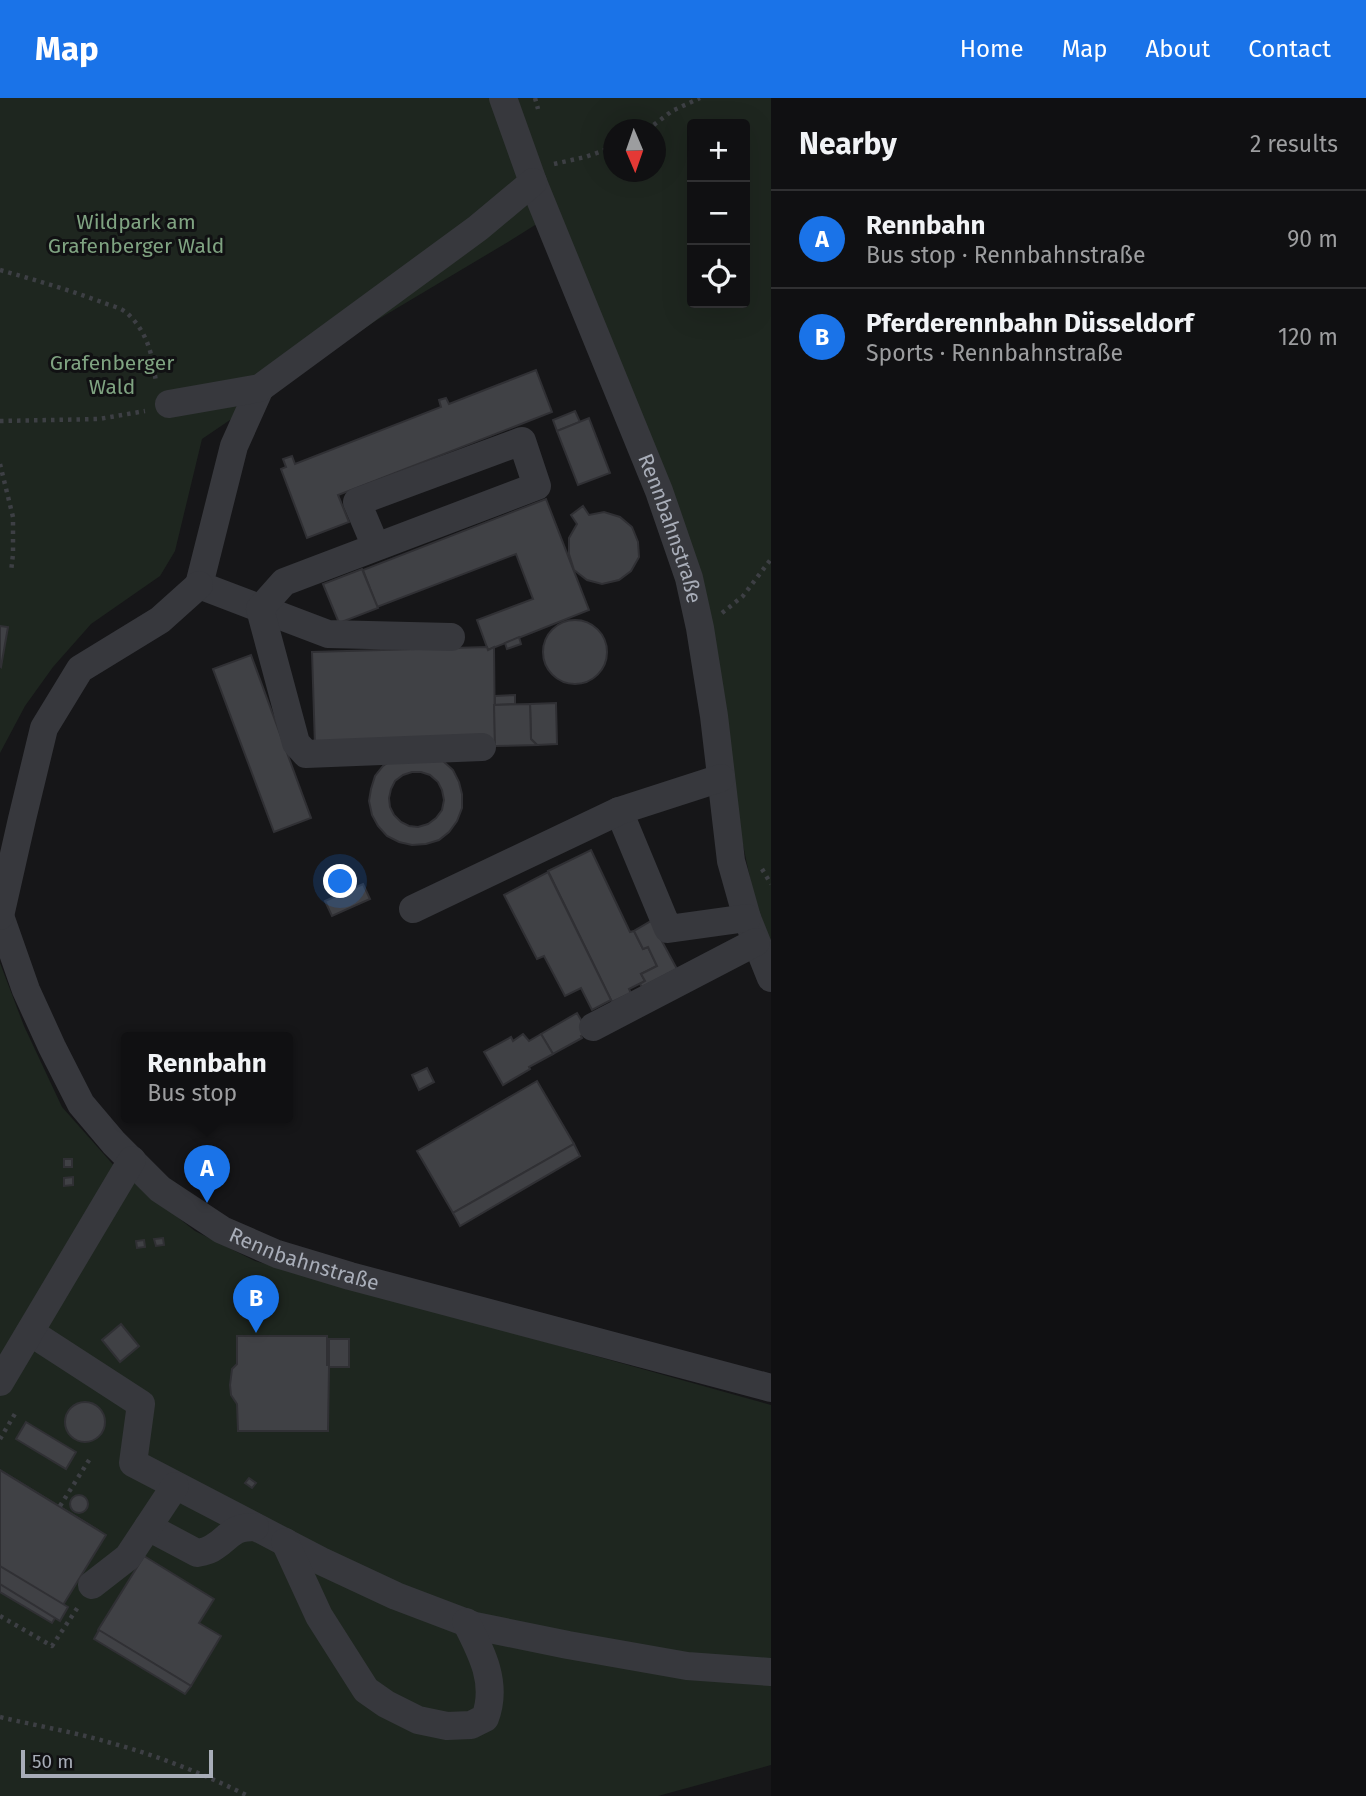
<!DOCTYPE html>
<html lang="en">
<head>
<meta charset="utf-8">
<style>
	:root { --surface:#101012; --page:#1e1e20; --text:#f1f3f6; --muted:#9c9d9f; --line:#303032; --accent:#1a73e8 }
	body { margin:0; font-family:"Fira Sans",sans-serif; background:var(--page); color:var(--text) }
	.controls { position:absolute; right:21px; top:21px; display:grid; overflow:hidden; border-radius:7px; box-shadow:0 7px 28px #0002 }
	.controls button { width:63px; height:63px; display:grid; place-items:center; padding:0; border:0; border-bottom:2px solid var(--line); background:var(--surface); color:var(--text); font:35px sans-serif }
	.compass { position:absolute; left:603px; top:21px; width:63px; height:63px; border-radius:50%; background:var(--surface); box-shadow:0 7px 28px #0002; rotate:178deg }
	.scale { position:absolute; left:21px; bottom:18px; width:192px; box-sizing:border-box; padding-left:7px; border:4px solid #a8adb8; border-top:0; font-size:19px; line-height:24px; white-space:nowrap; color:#a8adb8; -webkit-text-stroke:5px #111113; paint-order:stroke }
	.you { position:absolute; left:341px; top:784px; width:24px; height:24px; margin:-18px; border:5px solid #fff; border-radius:50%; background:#1a73e8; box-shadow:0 0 0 10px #1a73e833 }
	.badge { display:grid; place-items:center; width:46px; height:46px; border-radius:50%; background:var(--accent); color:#fff; font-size:23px; font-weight:700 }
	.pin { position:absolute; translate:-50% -58px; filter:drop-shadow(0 2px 4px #0008) }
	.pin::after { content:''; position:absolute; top:37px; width:24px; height:21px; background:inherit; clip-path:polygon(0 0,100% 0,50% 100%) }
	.popup { position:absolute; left:121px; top:934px; width:172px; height:91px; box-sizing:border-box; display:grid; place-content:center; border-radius:7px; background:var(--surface); filter:drop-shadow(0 2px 5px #0005); font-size:23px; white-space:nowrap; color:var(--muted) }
	.popup b { font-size:26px; color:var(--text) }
	.popup::after { content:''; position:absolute; left:50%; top:100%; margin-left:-14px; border:14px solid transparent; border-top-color:var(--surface) }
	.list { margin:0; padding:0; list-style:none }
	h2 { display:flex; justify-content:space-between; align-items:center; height:91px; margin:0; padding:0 28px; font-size:30px }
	h2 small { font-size:23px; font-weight:400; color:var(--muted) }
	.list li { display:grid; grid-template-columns:46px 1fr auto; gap:21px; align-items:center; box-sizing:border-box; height:98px; padding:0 28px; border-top:2px solid var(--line) }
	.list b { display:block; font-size:26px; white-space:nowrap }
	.list p { margin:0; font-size:23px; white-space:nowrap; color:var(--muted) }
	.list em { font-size:23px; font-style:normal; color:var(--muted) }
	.icon { flex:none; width:38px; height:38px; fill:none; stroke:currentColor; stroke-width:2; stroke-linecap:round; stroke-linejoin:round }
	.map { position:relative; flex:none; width:771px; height:1698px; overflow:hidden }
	header { display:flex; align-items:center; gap:42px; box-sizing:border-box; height:98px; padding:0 35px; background:var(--accent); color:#fff }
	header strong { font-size:33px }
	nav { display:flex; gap:38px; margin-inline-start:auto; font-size:24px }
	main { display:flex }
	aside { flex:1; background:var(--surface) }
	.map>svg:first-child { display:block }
	.green { fill:#1e261f; fill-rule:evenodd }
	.building { fill:#404145; stroke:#303034; stroke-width:2; fill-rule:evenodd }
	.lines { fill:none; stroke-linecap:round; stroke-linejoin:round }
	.path { stroke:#3d3f44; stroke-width:4.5; stroke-dasharray:3.5 5; stroke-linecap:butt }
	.minor { stroke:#37383d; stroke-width:28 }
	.labels { text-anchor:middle; stroke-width:6; stroke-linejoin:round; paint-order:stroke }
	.park-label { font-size:21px; fill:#7fa381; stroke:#111113 }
	.street-label { font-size:21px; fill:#a8adb8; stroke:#111113 }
</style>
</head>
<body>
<header>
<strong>Map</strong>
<nav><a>Home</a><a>Map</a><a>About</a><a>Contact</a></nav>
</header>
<main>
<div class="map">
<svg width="771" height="1698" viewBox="0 0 771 1698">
	<rect width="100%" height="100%" fill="#161618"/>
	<g class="green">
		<path d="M0,0h771v845l-17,-46 -15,-71 -6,-62 -174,-554 -51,32 -131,78 -175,119 -27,112 -15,25 -69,48 -38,43 -28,39 -25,47zM692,26h53v179h-53zM614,32h42v42h-42z"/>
		<polygon points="0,865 24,928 62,1009 117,1071 195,1133 255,1163 771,1307 771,1667 658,1698 0,1698"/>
	</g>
	<g class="building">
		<polygon points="536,272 552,314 338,397 349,424 307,440 281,371 286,369 283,361 292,358 295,366 441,309 439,302 446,300 449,306"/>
		<polygon points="575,313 580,324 557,333 553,322"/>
		<polygon points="589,320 610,375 578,387 557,333"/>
		<polygon points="546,401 589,512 488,552 477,522 533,501 516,456 377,509 363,472"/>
		<polygon points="583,408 589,417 604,414 620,419 632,429 638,444 639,459 631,473 619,482 602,486 587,482 574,472 569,456 569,440 577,426 571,417"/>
		<polygon points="362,471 378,510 339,525 323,486"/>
		<circle cx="575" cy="554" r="32"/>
		<polygon points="0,528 8,529 1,569 0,568"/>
		<polygon points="519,539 521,546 507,551 505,545"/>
		<polygon points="487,549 488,552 494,549 495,643 315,648 312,554"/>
		<polygon points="251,557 311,720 274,734 213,571"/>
		<polygon points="515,597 515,606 495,607 495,598"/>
		<polygon points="556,605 557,646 537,647 531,641 530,606"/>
		<polygon points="530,606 531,641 537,647 495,648 494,607"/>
		<path d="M394,660l49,3 10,9 6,12 3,12v14l-5,13 -8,11 -10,8 -13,4 -14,1 -13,-3 -12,-6 -9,-10 -6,-11 -3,-14 2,-12 4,-13 8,-10zM412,674h9l9,3 8,7 4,8 2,10 -2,10 -6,8 -8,6 -10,3 -9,-1 -8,-4 -7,-7 -4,-8 -1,-9 2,-9 4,-8 8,-6z"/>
		<polygon points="591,752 630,834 634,833 643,851 648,849 657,868 641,876 645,883 629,891 631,895 612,904 548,773"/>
		<polygon points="548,774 611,902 592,912 581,890 565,898 544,858 537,861 504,797"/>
		<polygon points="363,786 370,801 332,818 325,803"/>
		<polygon points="651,823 677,871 642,889 640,886 645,883 641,876 657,868 648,849 643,851 634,833"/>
		<polygon points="577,915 588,934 581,938 582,940 553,956 541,936"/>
		<polygon points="523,936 529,943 541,936 553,956 529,969 530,971 503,987 484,954 511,939 513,943"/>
		<polygon points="427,970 434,984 419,992 412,977"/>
		<polygon points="537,983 574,1046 453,1115 417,1053"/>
		<polygon points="574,1046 580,1058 460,1128 453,1115"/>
		<rect x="64" y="1061" width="8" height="8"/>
		<polygon points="73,1079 73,1087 64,1088 64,1080"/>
		<polygon points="163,1140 164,1147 156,1148 154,1141"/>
		<polygon points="144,1142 145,1149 137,1150 136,1143"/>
		<polygon points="121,1226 139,1248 120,1264 102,1242"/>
		<polygon points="237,1238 327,1238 327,1267 329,1267 329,1269 328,1333 238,1333 237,1306 231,1297 230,1287 232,1271 237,1266"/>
		<rect x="329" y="1241" width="20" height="28"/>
		<circle cx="85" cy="1324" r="20"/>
		<polygon points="26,1324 76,1354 66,1371 16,1341"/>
		<polygon points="0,1372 98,1432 55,1502 0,1468"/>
		<polygon points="0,1372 106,1437 52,1525 0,1494"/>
		<polygon points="249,1380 256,1385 252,1390 245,1385"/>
		<circle cx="79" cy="1406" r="9"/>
		<polygon points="144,1458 214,1501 199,1525 221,1538 191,1588 98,1532"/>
		<polygon points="0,1468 68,1509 60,1523 0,1486"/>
		<polygon points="99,1532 191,1588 185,1596 94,1541"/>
	</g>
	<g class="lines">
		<g class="path">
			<polyline points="535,0 538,11"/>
			<polyline points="647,32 672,13 700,0"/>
			<polyline points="554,66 585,59 614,49"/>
			<path d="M0,172c35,10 70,20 104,33 8,3 18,5 24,11 20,19 25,43 28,69"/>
			<polyline points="0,323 99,321 145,313"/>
			<polyline points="0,366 13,419 13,456 11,474"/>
			<polyline points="722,515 743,498 771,461"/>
			<polyline points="762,771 771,786"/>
			<polyline points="0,1341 16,1314"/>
			<polyline points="60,1408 91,1359"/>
			<polyline points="0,1518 52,1548 78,1509"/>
			<path d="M0,1619c37,9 75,15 111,26 48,13 93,31 137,53"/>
		</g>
		<g class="minor">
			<path id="s1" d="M503,0l30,84 126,309 30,87 11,50 14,88 17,145 16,57 24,60"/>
			<polyline points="260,290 234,348 199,487 328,536 451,539"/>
			<polyline points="169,306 260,290 478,130 533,84"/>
			<polyline points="376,449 357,404 522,343 537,388 284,484 260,511 296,645 306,656 482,649"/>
			<polyline points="619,713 668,831 747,820"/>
			<polyline points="413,811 619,713 721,680"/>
			<path id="s2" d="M0,818l26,74 26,57 29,57 33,39 46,46 62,41 55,24 73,22 421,112"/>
			<polyline points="0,818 22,721 44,630 80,571 160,522 199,487"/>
			<polyline points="593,929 756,844"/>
			<polyline points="30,1234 141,1306 133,1365 321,1463 396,1498 475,1528 568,1547 687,1568 771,1574"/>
			<polyline points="0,1284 132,1062"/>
			<path d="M148,1429l49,26c6,-1 12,-2 17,-6 18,-11 16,-20 41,-20"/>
			<path d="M285,1444l34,74 47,74 20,14 32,16 29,6 24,-1 14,-7c13,-34 -3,-65 -19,-96"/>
			<polyline points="92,1487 128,1459 175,1388"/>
		</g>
	</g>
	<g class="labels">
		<g class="park-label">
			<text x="136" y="131">Wildpark am<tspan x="136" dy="24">Grafenberger Wald</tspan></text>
			<text x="112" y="272">Grafenberger<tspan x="112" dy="24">Wald</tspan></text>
		</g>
		<g class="street-label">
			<text dy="7" stroke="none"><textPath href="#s1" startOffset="462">Rennbahnstraße</textPath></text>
			<text dy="7" stroke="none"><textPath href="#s2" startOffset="483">Rennbahnstraße</textPath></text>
		</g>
	</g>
</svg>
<div class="controls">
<button>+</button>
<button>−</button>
<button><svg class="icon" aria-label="locate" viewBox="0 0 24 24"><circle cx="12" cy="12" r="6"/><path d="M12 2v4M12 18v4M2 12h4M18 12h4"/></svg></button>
</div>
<svg class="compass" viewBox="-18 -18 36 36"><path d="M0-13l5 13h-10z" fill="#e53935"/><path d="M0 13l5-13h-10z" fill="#9c9d9f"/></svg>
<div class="scale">50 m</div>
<div class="you"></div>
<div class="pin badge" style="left:207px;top:1105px">A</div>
<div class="popup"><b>Rennbahn</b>Bus stop</div>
<div class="pin badge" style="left:256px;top:1235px">B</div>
</div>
<aside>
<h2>Nearby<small>2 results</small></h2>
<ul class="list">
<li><span class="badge">A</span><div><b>Rennbahn</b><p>Bus stop · Rennbahnstraße</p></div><em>90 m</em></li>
<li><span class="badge">B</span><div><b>Pferderennbahn Düsseldorf</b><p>Sports · Rennbahnstraße</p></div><em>120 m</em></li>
</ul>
</aside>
</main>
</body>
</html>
